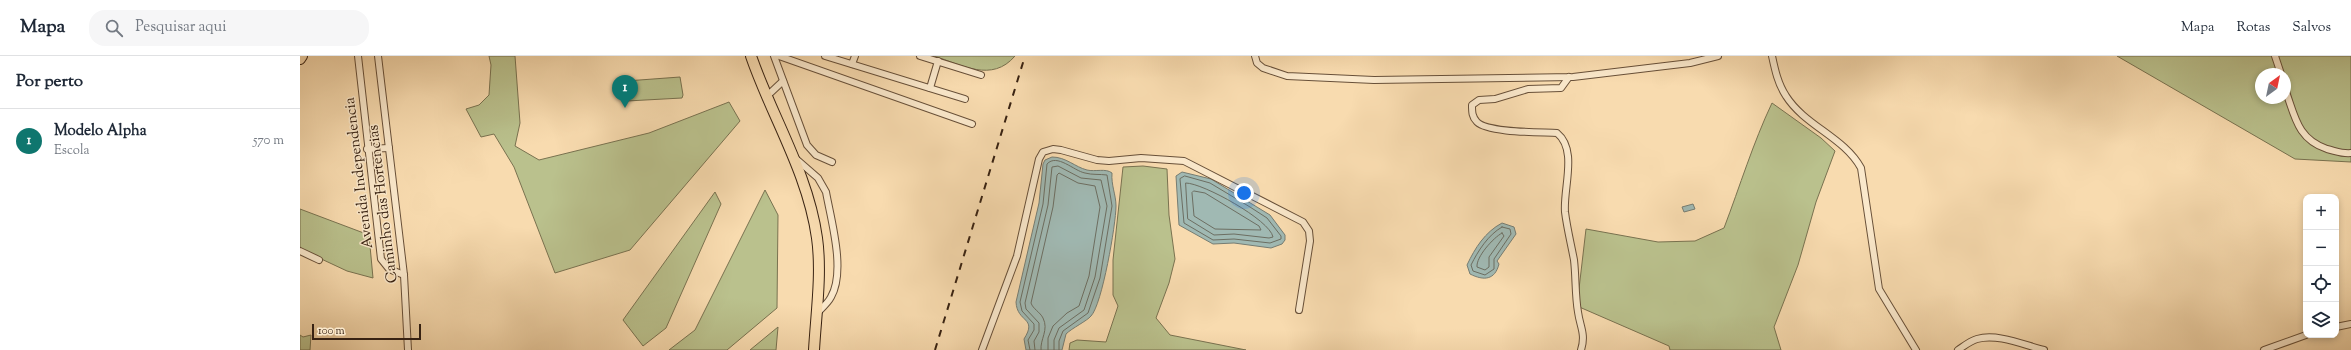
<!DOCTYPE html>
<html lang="pt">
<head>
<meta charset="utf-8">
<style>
	:root { --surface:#fff; --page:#f6f6f7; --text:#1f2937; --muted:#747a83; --line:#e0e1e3; --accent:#0f766e }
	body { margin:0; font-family:"Sorts Mill Goudy",serif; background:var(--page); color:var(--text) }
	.controls { position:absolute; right:12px; bottom:12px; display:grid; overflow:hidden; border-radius:8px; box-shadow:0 2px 6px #0003 }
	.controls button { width:36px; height:36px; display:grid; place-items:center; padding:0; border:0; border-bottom:1px solid var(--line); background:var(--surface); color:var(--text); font:20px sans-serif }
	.compass { position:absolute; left:1955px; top:12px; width:36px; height:36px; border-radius:50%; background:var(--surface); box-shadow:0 2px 6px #0003; rotate:33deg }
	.scale { position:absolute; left:12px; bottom:10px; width:109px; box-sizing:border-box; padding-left:4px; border:2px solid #382212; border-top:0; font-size:11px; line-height:14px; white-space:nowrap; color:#382212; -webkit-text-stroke:3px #fae8cb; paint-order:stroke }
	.you { position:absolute; left:944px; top:137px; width:14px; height:14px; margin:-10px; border:3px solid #fff; border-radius:50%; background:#1a73e8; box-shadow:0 0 0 6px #1a73e833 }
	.badge { display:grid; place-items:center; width:26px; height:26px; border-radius:50%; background:var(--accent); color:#fff; font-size:13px; font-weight:700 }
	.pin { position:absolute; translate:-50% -33px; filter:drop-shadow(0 1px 2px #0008) }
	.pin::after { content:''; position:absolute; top:21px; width:14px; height:12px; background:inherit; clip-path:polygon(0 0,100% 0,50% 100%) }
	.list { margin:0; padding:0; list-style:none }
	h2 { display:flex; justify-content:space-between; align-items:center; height:52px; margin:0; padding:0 16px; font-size:17px }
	h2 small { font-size:13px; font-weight:400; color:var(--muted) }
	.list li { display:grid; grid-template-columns:26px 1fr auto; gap:12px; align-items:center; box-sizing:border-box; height:64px; padding:0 16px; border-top:1px solid var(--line) }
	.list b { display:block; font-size:15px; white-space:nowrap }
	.list p { margin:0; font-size:13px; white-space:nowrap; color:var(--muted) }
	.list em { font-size:13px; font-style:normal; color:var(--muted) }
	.icon { flex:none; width:22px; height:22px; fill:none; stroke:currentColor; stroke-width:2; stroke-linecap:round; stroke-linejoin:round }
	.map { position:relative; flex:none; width:2051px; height:294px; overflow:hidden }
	header { display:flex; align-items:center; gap:24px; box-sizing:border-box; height:56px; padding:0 20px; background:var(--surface); border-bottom:1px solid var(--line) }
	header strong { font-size:19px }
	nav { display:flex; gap:22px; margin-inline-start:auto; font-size:14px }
	.search { width:280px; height:36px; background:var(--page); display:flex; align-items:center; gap:10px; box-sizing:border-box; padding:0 14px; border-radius:16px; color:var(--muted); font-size:15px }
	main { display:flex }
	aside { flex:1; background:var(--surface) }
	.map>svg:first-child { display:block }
	.green { fill:#bac18d; stroke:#797250; fill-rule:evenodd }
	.water { fill:#a0b9b3; stroke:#767d73 }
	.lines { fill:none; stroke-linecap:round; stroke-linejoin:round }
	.shore { stroke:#6c6e62; stroke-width:1 }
	.minor-casing { stroke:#685039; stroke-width:8 }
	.primary-casing { stroke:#382212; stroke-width:12 }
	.minor { stroke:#fae8cb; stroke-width:6 }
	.primary { stroke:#f8dbaf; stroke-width:10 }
	.rail { stroke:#382212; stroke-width:2; stroke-dasharray:7 7; stroke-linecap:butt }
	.labels { text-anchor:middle; stroke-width:3; stroke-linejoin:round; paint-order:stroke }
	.street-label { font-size:15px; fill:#382212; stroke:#fae8cb }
</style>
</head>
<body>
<header>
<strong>Mapa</strong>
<div class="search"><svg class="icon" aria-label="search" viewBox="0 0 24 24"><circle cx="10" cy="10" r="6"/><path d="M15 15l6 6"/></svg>Pesquisar aqui</div>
<nav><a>Mapa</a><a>Rotas</a><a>Salvos</a></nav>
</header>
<main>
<aside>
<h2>Por perto<small></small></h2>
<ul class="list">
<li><span class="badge">1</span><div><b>Modelo Alpha</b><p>Escola</p></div><em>570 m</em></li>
</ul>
</aside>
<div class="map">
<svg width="2051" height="294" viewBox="0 0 2051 294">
	<rect width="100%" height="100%" fill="#f8dbaf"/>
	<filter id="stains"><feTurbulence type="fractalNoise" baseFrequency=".005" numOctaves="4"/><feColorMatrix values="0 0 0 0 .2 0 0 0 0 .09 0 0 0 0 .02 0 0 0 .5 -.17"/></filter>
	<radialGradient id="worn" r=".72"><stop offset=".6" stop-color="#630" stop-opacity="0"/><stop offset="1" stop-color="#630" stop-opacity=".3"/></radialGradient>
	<g class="green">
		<polygon points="189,0 215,0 220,67 215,90 239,104 349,77 429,46 440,65 330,194 255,217 214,111 194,78 181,81 166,53 179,49 189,39 191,9"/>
		<path d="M634,0h81c-23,27 -53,9 -81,0z"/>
		<path d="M1817,0h234v106l-56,-3zM1961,18h24v24h-24z"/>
		<polygon points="380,21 383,39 382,42 327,45 326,25"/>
		<path d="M1472,47l49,35 14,13 -19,51 -18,63 -24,62 7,23h-111l-1,-4 -92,-40 9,-77 72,13 37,-1 29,-13c16,-42 29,-85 48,-125z"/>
		<polygon points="843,110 867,113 869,159 875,203 869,227 856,262 870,279 946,294 769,294 770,287 777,284 806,286 818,250 813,239 813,204 823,111"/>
		<polygon points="465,134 478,159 477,252 427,294 369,294 395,274"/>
		<polygon points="415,136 421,148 366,272 343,290 323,264"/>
		<polygon points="0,153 69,179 73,222 47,215 0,193"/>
		<polygon points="478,271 476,294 450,294"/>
		<polygon points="0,279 3,281 11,279 10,294 0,294"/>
	</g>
	<g class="water">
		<path d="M752,101c14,0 23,10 35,13 8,2 19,-2 25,3 -1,12 4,22 4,33 0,18 -14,99 -25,110 -4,5 -19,12 -25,18l-4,16h-36l-2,-11c14,-22 -7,-16 -8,-37l23,-99 4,-39 2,-4z"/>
		<polygon points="882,116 911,123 970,159 985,179 985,184 982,188 971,192 934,187 913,188 879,169 876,120"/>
		<polygon points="1393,148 1395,153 1384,156 1382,151"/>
		<path d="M1202,167l12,4 2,7 -19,27 2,3c-4,16 -15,17 -29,10l-3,-9c8,-17 18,-33 35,-42z"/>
	</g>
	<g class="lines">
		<g class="shore">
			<polygon points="885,120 910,127 950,151 967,162 981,180 981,183 970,187 934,183 913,184 884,167 880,123"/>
			<path d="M886,127c17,0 84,37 87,54l-4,1 -35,-4 -20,1 -26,-16z"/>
			<polygon points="894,135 905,137 959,170 961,174 915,173 894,160 892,137"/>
			<path d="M1202,171l8,2 1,5 -17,25v10l-9,6 -12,-4 -2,-6c7,-14 17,-30 31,-38z"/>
			<path d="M1202,177l2,3 -15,21v10l-4,3 -8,-3c-1,-10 16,-29 25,-34z"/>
			<path d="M730,294l-2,-10 6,-10v-6l-12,-13 -2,-9 23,-98 4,-40c10,-11 27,7 38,9 7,2 15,1 22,2l5,31 -12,72 -12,35 -25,18 -4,10v9"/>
			<polyline points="735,294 734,285 739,276 739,267 726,253 725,247 748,149 752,111 758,110 781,122 801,124 807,150 795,221 784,254 759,272 754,284 754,294"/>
			<path d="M741,294c-1,-11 8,-20 2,-32 -3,-6 -10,-9 -12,-15l22,-96 4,-32 2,-2 19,10 17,3 5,21 -11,69 -10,30 -12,7 -14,13 -5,12v12"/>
		</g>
		<g class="minor-casing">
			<g id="minor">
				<polyline points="58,0 81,203 89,213 104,219"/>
				<polyline points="78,0 104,219 108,294"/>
				<polyline points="474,0 507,89 516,99 532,106"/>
				<polyline points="479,0 672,68"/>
				<polyline points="525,0 665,43"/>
				<polyline points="620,0 681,19"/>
				<polyline points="955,0 957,7 963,12 987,20 1074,24 1273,21 1390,7 1418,0"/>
				<path d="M1472,0c3,14 6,28 14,40 19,30 58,41 75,72l18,121 37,61"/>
				<polyline points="1975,0 1981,18"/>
				<polyline points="552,8 555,0"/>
				<path d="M1269,21l-8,11 -33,1 -33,10 -16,1 -7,5c0,7 0,12 5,17 11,11 64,10 80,11 21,17 6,55 8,79 2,16 6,32 9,48 2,17 1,35 4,52 2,15 8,22 3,38"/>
				<polyline points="630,32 638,5"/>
				<path d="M1985,33c10,27 12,50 42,60 9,2 15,5 24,4"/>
				<polyline points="467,40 483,25"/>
				<polyline points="67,93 89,92"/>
				<path d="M495,102l23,20 8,14c5,28 20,79 5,105 -3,6 -9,11 -14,16"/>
				<polyline points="0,195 19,204"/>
				<polyline points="2036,271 2051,268"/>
				<polyline points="682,294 717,200 739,103 743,96 753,93 761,94 797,104 809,105 841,102 884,105 1003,166 1009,175 1010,185 999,254"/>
				<path d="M1658,294c6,-4 12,-9 19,-11 20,-6 47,6 67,11"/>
				<polyline points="1964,294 2006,279"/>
			</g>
		</g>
		<g class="primary-casing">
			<g id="primary">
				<path d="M451,0c21,61 57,117 66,182 5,35 -1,77 -3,112"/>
				<polyline points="0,3 2,0"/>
			</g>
		</g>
		<use href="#minor" class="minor"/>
		<use href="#primary" class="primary"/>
		<polyline class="rail" points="635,294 725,0"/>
	</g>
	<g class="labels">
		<g class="street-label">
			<text transform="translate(58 117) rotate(-97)" y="5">Avenida Independencia</text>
			<text transform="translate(82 148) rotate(-97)" y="5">Caminho das Hortencias</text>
		</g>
	</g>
	<rect width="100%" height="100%" filter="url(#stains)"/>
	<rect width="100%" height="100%" fill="url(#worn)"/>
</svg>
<div class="controls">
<button>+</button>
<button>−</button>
<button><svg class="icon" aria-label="locate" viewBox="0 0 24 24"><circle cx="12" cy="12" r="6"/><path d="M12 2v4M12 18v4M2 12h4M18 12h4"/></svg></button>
<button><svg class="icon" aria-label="layers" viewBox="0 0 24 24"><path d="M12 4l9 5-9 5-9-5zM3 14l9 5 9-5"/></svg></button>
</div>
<svg class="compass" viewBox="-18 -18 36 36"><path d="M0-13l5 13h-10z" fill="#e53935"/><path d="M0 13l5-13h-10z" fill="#747a83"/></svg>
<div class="scale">100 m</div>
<div class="you"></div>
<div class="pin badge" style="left:325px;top:52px">1</div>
</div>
</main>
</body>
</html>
